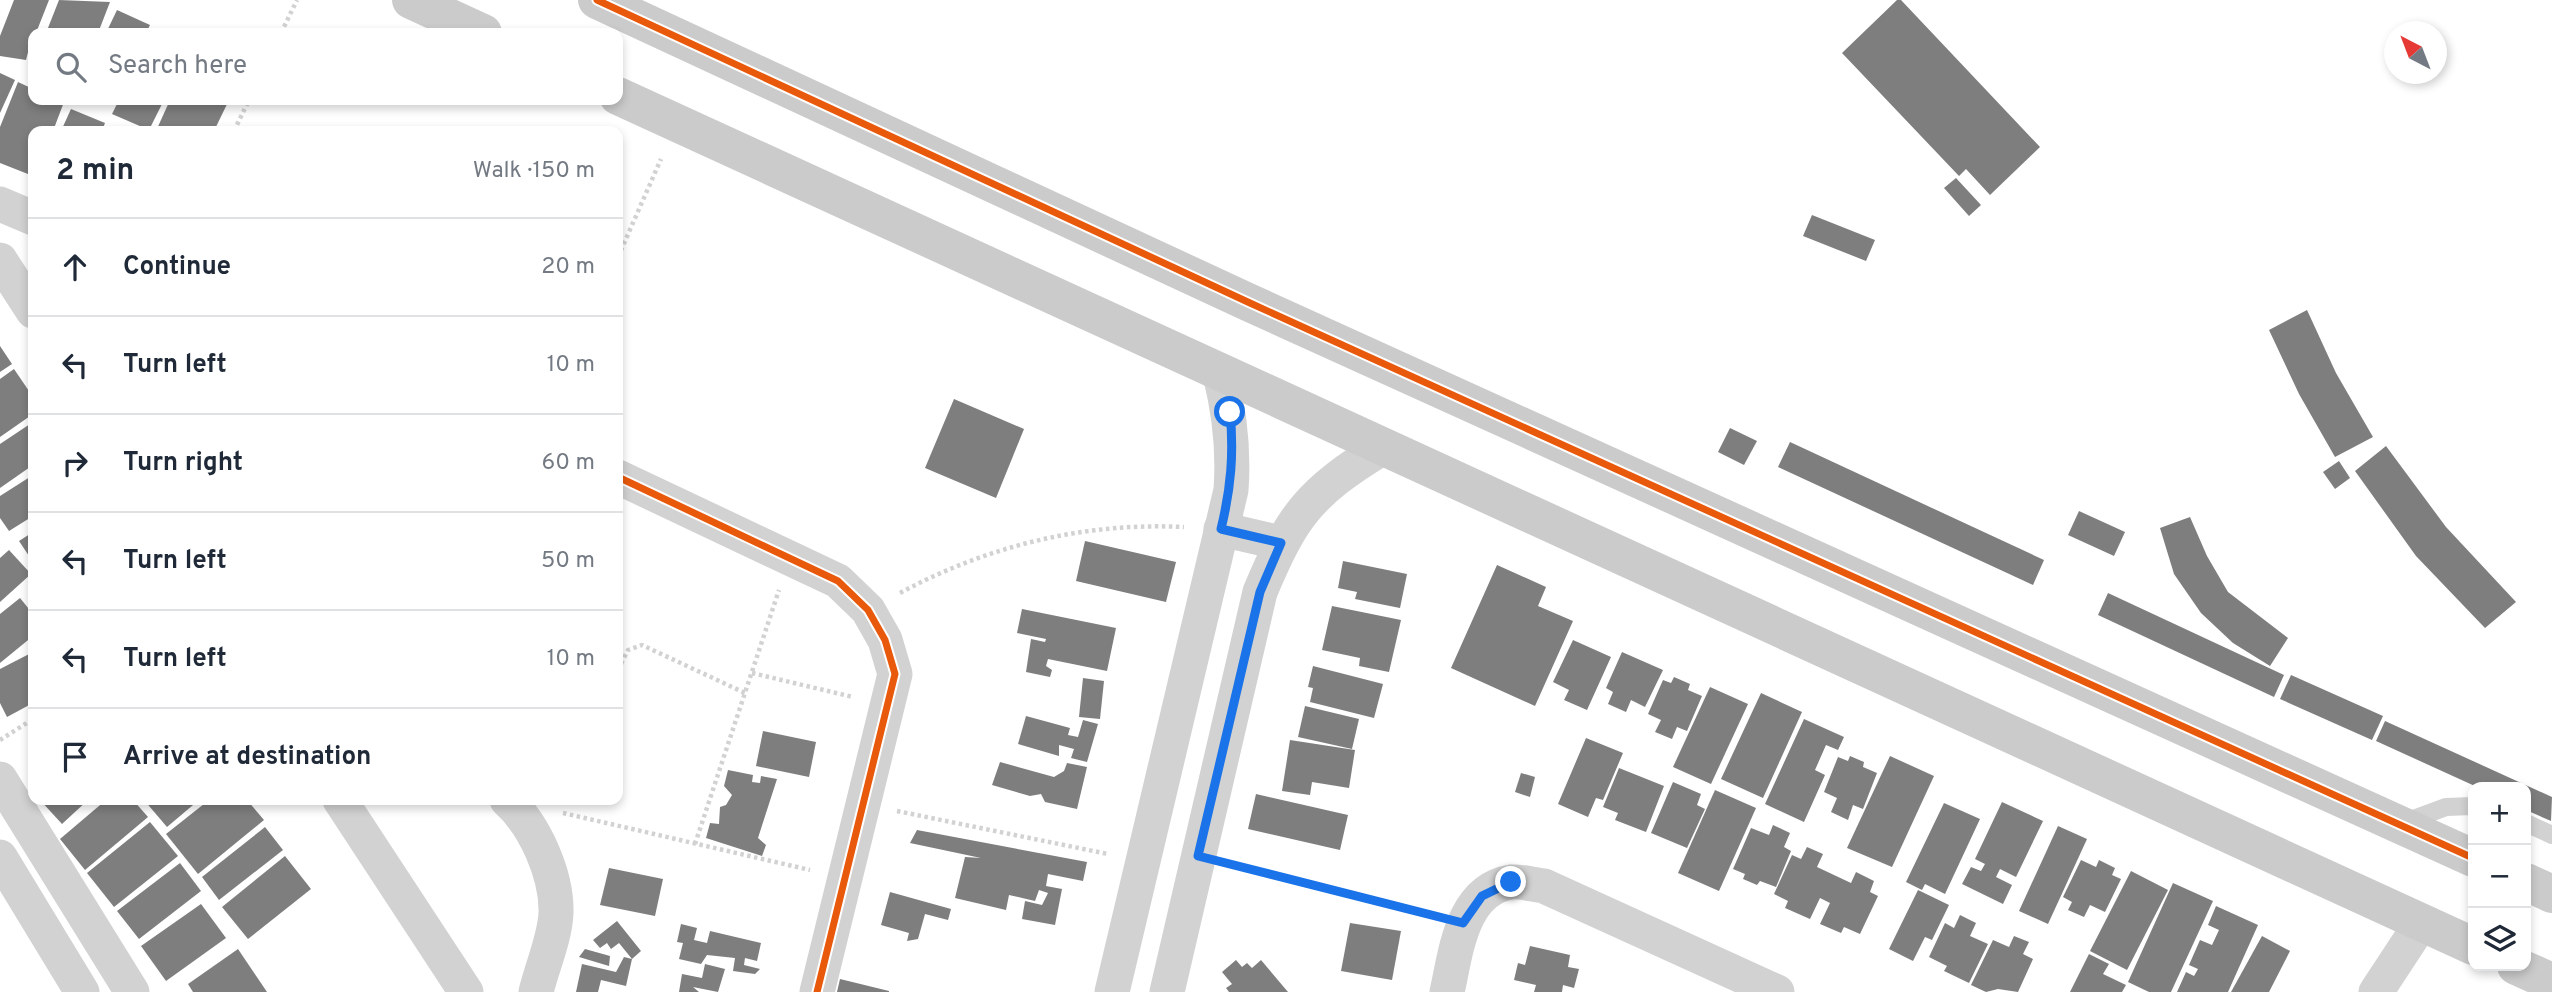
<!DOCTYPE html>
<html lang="en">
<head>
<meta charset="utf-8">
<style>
	:root { --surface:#fff; --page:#f2f2f3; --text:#1f2937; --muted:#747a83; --line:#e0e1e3 }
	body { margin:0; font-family:Overpass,sans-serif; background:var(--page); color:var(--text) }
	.controls { position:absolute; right:21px; bottom:21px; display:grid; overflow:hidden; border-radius:14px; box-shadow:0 4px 10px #0003 }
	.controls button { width:63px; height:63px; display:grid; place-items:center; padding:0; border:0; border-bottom:2px solid var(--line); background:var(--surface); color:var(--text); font:35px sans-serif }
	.compass { position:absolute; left:2384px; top:21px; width:63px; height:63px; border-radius:50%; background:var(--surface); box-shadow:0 4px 10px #0003; rotate:318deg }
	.stop { position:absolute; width:21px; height:21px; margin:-16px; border:5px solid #1a73e8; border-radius:50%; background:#fff }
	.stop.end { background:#1a73e8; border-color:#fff; box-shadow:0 2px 7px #0008 }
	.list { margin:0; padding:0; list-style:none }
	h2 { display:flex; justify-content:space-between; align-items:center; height:91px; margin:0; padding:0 28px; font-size:30px }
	h2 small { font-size:23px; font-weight:400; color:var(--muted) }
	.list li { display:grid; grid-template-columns:46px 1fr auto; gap:21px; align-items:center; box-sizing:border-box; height:98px; padding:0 28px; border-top:2px solid var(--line) }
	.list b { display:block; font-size:26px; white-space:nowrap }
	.list em { font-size:23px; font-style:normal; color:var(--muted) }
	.icon { flex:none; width:38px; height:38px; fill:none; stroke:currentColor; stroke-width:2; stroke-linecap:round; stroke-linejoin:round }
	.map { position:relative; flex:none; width:2552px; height:992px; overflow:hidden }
	.search { position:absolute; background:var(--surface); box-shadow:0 4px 10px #0003; left:28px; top:28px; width:595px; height:77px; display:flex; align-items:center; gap:18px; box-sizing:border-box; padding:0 24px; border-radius:14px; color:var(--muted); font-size:26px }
	.panel { position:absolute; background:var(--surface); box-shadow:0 4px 10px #0003; left:28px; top:126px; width:595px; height:679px; border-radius:14px }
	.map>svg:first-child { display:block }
	.building { fill:#7e7e7e }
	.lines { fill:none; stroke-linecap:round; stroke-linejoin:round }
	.path { stroke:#d2d2d2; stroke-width:4.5; stroke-dasharray:3.5 3.5; stroke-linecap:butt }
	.lane { stroke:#d2d2d2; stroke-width:18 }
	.street { stroke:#d2d2d2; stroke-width:35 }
	.secondary { stroke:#cbcbcb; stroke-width:38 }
	.cycleway-casing { stroke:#fff; stroke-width:11 }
	.cycleway { stroke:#e8590c; stroke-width:7 }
	.route { stroke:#1a73e8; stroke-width:9 }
</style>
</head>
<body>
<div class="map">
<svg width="2552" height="992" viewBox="0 0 2552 992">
	<rect width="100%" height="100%" fill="#fff"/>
	<g class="building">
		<polygon points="14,0 49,0 36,33 33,33 26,60 0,56 0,36"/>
		<polygon points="59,0 110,2 98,33 46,33"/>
		<polygon points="1897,0 1901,0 2040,147 1990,195 1966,169 1959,176 1842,53"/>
		<polygon points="117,10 150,25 146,33 106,33"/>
		<polygon points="0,73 15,80 0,113"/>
		<polygon points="18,82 33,89 33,100 64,102 53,131 33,131 33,176 0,163 0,127"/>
		<polygon points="119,100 164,100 149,130 112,114"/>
		<polygon points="170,100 229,100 214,131 156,131"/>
		<polygon points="71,109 105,123 102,131 61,131"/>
		<polygon points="1956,178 1981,205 1969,216 1944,188"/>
		<polygon points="1812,215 1875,240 1866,261 1803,236"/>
		<polygon points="2307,310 2336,373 2373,437 2335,457 2299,394 2269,330"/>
		<polygon points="0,346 12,364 0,372"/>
		<polygon points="14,369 33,397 33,414 0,437 0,379"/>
		<polygon points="954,399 1024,429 996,498 925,468"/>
		<polygon points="33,422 33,465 0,488 0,444"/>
		<polygon points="1730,428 1757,441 1744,465 1718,452"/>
		<polygon points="1790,442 2044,560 2033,585 1778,467"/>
		<polygon points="2386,446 2446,527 2516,602 2485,628 2416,556 2355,471"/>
		<polygon points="2339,461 2350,478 2335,489 2323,472"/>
		<polygon points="33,475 33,516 9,531 0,518 0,496"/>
		<polygon points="2079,511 2125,532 2114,556 2068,535"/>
		<polygon points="2190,517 2207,556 2228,592 2288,638 2270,666 2233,643 2201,613 2174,574 2160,528"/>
		<polygon points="33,532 33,562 19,541"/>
		<polygon points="1085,541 1176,562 1166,602 1076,581"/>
		<polygon points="9,550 31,574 0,602 0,558"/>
		<polygon points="1343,561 1407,574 1400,608 1355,599 1357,592 1338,588"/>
		<polygon points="1497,565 1546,587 1538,606 1573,621 1535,706 1451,668"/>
		<polygon points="2108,593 2284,675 2274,697 2098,615"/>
		<polygon points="20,598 33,614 33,636 0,663 0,614"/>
		<polygon points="1332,606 1401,620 1389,672 1359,666 1360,658 1322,650"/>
		<polygon points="1022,609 1116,628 1107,671 1048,659 1046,666 1052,670 1050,677 1026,672 1031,639 1045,642 1046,639 1017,633"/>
		<polygon points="1573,640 1611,657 1587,710 1564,700 1569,690 1553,682"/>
		<polygon points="33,652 33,703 7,717 0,703 0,669"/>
		<polygon points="1622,652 1663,670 1645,707 1631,700 1626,712 1608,704 1613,692 1606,688"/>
		<polygon points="1313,666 1383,684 1374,718 1310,702 1313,688 1308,687"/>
		<polygon points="2291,675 2383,716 2372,740 2280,699"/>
		<polygon points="1674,677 1690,684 1688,690 1702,696 1687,731 1677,727 1672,739 1655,732 1661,720 1648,714 1663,680 1671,683"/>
		<polygon points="1083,678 1104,681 1100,719 1079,717"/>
		<polygon points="1710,687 1748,704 1711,784 1673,767"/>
		<polygon points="1761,693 1802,712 1763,798 1721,779"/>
		<polygon points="1305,706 1359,719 1352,749 1298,737"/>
		<polygon points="1026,716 1070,728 1068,735 1078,737 1083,720 1098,724 1087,762 1071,758 1074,749 1059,745 1059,756 1018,744"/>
		<polygon points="1804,719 1844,737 1838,750 1826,745 1815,770 1825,775 1804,822 1765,804"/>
		<polygon points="2385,721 2552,797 2551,821 2526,810 2526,787 2477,787 2376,741"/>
		<polygon points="763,731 816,742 809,777 756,766"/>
		<polygon points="1586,738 1623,753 1603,800 1596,798 1588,817 1558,804"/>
		<polygon points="1290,740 1355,750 1349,788 1312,782 1310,795 1282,791"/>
		<polygon points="1850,756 1864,762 1863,767 1877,773 1863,809 1853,805 1848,820 1831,812 1837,798 1824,792 1838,757 1848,761"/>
		<polygon points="1890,756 1934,776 1892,867 1847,848"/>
		<polygon points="1000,762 1054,777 1064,771 1067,763 1087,767 1077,809 1045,802 1041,794 1030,796 992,785"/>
		<polygon points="1619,768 1664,786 1646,832 1615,820 1618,813 1603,807"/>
		<polygon points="728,770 753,775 752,782 760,783 761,776 777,779 758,838 766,845 762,856 706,838 710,823 719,824 720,807 726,805 732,795 724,786"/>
		<polygon points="1521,773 1535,777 1530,797 1515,792"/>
		<polygon points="1673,782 1701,794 1697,805 1705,809 1687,848 1651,833"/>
		<polygon points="1715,790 1756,808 1719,891 1678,873"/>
		<polygon points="1256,794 1348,815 1340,850 1248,829"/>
		<polygon points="40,800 88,800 62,824"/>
		<polygon points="106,800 133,800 148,817 85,870 60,839"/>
		<polygon points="144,800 199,800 167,827"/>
		<polygon points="209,800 247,800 264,820 198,874 166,834"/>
		<polygon points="2002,802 2043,821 2016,877 2000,869 1996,877 2012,885 2003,904 1962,884 1971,867 1981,871 1985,864 1975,859"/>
		<polygon points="1944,803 1980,819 1945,894 1925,884 1922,890 1906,882"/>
		<polygon points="150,822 178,856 114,907 87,873"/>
		<polygon points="1773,825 1790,833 1784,847 1791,851 1776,887 1760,881 1757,885 1743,879 1745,874 1733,869 1751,828 1769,835"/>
		<polygon points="2058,826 2087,839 2048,924 2019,911"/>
		<polygon points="265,827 283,850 219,900 202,877"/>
		<polygon points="917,830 1087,862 1083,881 1048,874 1046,886 1062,889 1055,925 1022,919 1025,901 1042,905 1048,893 1039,890 1035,901 1009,895 1006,910 955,898 965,857 981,858 910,843"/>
		<polygon points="1807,847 1823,854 1817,867 1851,883 1856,872 1874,881 1870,892 1878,896 1860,934 1844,927 1841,933 1820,924 1830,903 1820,898 1810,919 1785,908 1788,901 1774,894 1792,855 1801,859"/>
		<polygon points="285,856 311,889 248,939 222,907"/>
		<polygon points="2081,860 2096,867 2099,860 2115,868 2112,875 2121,879 2105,912 2090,905 2084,917 2068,910 2072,902 2063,897"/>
		<polygon points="180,863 201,891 139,939 117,911"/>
		<polygon points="609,868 663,879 655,916 600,905"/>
		<polygon points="2131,871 2168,890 2127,970 2090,951"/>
		<polygon points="2173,883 2213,901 2171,992 2149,992 2128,982"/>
		<polygon points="1918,890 1949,905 1932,940 1925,937 1913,961 1889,949"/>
		<polygon points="890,892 951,909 948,920 925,914 918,939 907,941 909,933 881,925"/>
		<polygon points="201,904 226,938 166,981 141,946"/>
		<polygon points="2216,906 2258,925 2228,992 2177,992 2186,972 2194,976 2198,969 2189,965 2200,940 2212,945 2219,930 2208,925"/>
		<polygon points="1960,915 1976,923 1970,936 1988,944 1969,983 1944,971 1947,966 1929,957 1945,923 1954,928"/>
		<polygon points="617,921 641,951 632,959 626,986 601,980 598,992 576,992 582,964 616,972 624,957 632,959 619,943 611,949 607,943 600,948 593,940"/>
		<polygon points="1350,923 1401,931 1392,980 1341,971"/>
		<polygon points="681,924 697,928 694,940 707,943 710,931 761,943 757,961 745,958 744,965 760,969 755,974 733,971 735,958 707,955 701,964 679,959 683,943 677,942"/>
		<polygon points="2014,936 2029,942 2023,954 2033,959 2018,992 1998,989 1986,992 1971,985 1993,940 2009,947"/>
		<polygon points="2262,936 2290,951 2269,992 2231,992"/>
		<polygon points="1530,946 1570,955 1568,967 1579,969 1574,988 1563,985 1562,992 1534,992 1536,985 1514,980 1518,963 1525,965"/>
		<polygon points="238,949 267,992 193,992 188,984"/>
		<polygon points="585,949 610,956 609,966 579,957"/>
		<polygon points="2089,954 2109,964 2103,974 2126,985 2122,992 2070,992"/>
		<polygon points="1236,960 1242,967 1247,963 1252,968 1261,960 1288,992 1229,992 1226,988 1232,984 1222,972"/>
		<polygon points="705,964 725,969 718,992 693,987 699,992 679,992 682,974 702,978"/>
		<polygon points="840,979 889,991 889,992 837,992"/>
	</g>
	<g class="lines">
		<g class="path">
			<polyline points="281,33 297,0"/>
			<polyline points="234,131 249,100"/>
			<polyline points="618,257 661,159"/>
			<path d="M900,593c87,-47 185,-71 284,-66"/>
			<polyline points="618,670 628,650 642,645 745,693"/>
			<polyline points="752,673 853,697"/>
			<polyline points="0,740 33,719"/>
			<polyline points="897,811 1108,854"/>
			<polyline points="563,813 810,870"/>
			<polyline points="695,844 779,590"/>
			<polyline points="1233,865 1428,914"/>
		</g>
		<g class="lane">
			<polyline points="2526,823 2552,835"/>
			<polyline points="2400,824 2446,807 2473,806"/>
		</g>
		<g class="street">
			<polyline points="0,204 33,218"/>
			<polyline points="0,260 33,311"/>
			<polyline points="618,477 838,581 868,610 885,640 895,674 817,992"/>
			<polyline points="1221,529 1281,543"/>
			<polyline points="0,779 132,992"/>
			<polyline points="340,800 466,992"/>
			<path d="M507,800c28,25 50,75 49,113 -1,25 -14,54 -20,79"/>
			<polyline points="0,857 82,992"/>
			<path d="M1112,992l119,-502c3,-41 -1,-76 -11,-116"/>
			<path d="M1167,992l93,-400c32,-77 50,-100 122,-144"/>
			<path d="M1447,992c9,-39 14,-102 64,-110 10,-1 23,3 33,4l233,106"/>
			<polyline points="2376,992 2422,922"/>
		</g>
		<g class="secondary">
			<polyline points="411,0 483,33"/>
			<polyline points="597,0 1250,303 2473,858"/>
			<polyline points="618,96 2473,946"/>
			<polyline points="2526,882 2552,894"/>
			<polyline points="2516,966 2552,982"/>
		</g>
		<g class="cycleway-casing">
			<g id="cycleway">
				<polyline points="597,0 1250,303 2473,858"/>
				<polyline points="618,477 838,581 868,610 885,640 895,674 817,992"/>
			</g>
		</g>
		<use href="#cycleway" class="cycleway"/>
	</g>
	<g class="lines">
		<path class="route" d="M1230,412c4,41 1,76 -9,117l60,14 -21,49 -62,264 265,67 19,-27 29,-14"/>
	</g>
</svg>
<div class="controls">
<button>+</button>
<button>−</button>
<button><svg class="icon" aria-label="layers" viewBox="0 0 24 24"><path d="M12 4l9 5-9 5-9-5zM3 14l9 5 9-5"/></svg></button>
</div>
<svg class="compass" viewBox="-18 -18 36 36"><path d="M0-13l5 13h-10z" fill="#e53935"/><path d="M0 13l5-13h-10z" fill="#747a83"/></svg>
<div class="stop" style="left:1230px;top:412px"></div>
<div class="stop end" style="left:1511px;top:882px"></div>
<div class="search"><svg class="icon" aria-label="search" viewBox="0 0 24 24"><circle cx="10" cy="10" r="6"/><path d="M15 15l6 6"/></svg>Search here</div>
<section class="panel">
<h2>2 min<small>Walk · 150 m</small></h2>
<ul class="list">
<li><svg class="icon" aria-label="ahead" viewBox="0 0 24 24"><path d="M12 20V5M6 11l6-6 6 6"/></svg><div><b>Continue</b></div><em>20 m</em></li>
<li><svg class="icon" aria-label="left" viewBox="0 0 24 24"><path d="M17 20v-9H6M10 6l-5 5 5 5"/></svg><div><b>Turn left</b></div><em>10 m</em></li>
<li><svg class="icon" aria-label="right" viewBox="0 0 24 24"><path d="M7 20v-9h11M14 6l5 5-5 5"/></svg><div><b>Turn right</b></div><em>60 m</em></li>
<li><svg class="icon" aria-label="left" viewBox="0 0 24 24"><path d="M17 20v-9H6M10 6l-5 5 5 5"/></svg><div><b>Turn left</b></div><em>50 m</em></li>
<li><svg class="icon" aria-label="left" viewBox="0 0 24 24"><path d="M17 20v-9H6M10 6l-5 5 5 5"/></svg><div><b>Turn left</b></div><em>10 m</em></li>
<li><svg class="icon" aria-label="arrive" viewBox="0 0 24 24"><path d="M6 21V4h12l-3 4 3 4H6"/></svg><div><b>Arrive at destination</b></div></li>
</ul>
</section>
</div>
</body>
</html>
